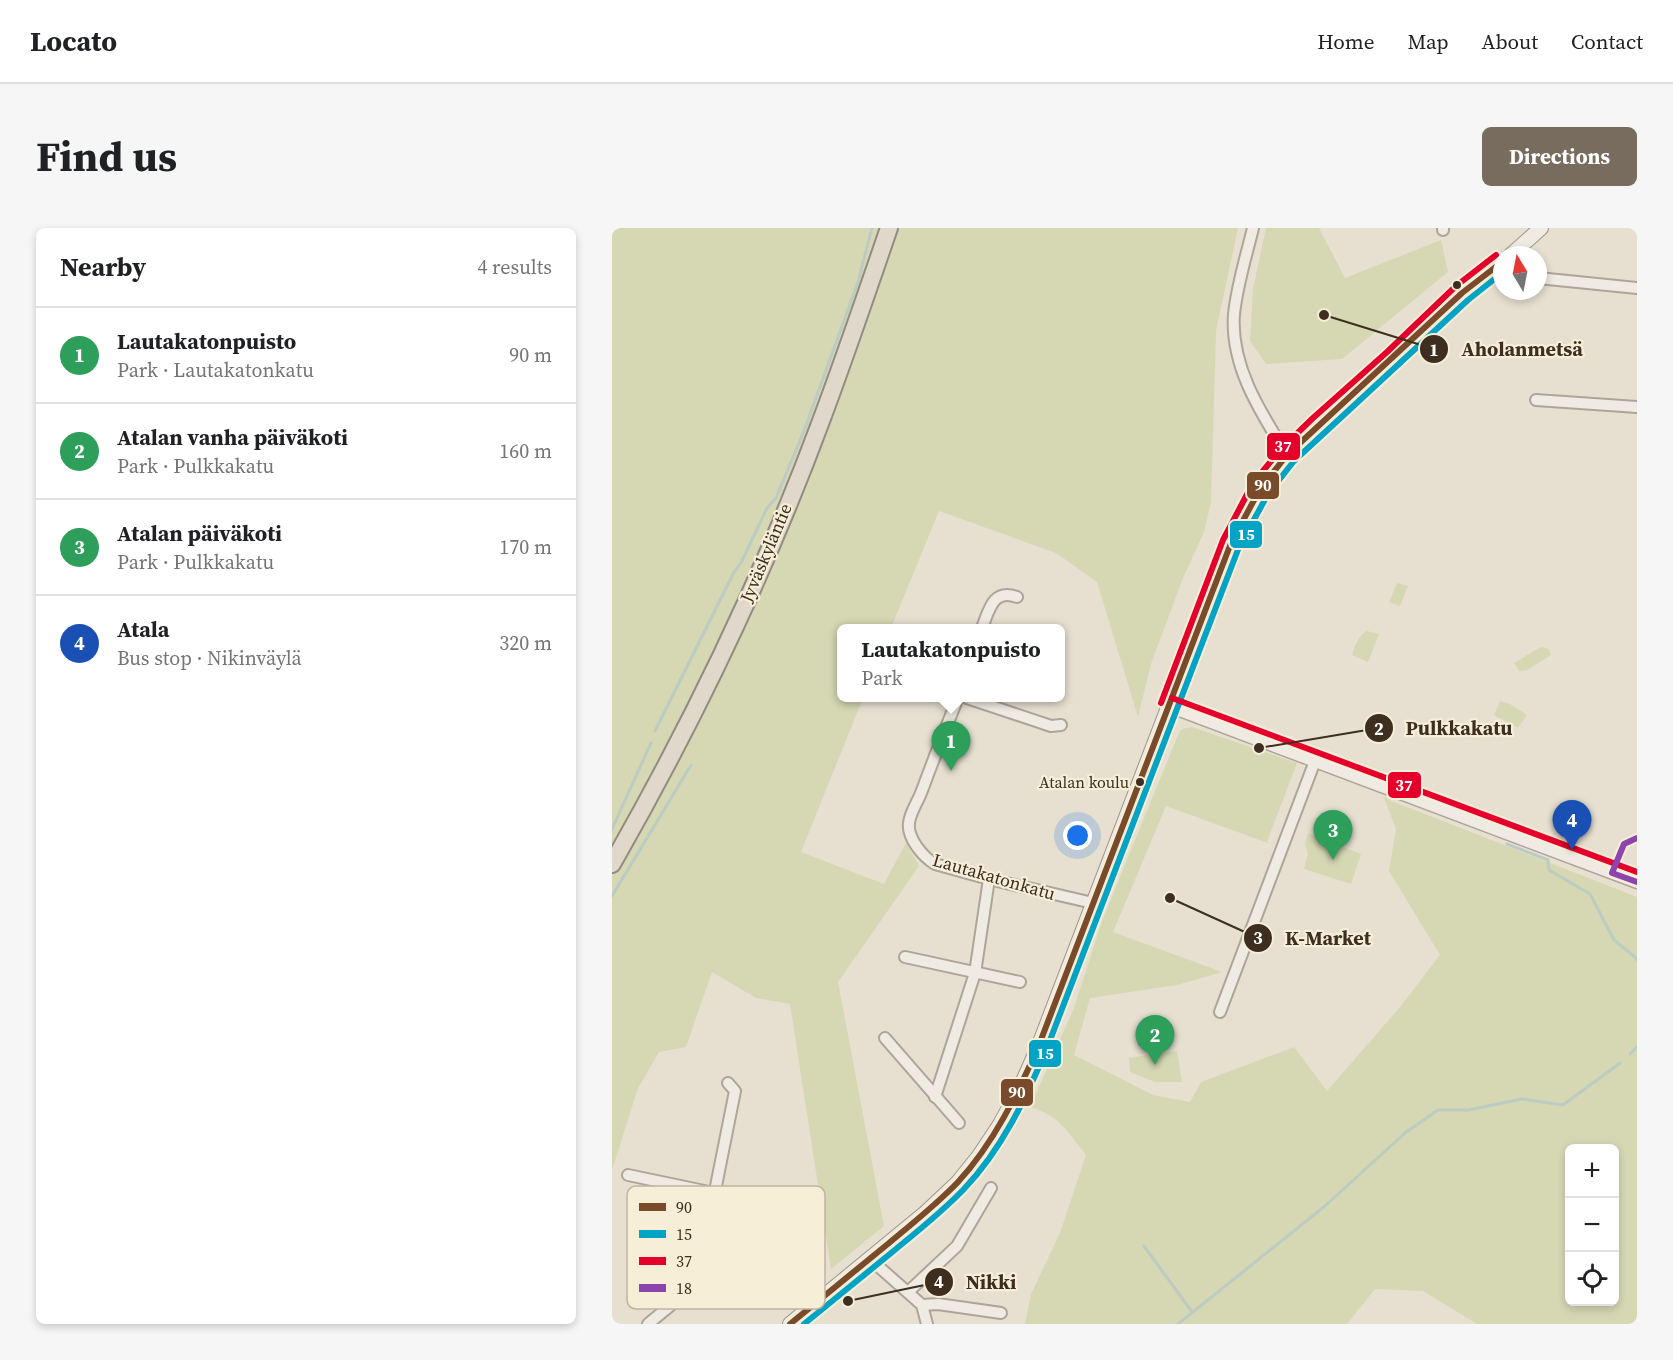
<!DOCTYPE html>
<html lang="en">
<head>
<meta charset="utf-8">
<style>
	:root { --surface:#fff; --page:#f6f6f6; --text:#202124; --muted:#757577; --line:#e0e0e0; --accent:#786c5e }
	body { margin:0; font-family:"Source Serif 4",serif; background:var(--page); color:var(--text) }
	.controls { position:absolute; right:18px; bottom:18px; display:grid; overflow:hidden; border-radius:9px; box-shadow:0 3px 9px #0003 }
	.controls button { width:54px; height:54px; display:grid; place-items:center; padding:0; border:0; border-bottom:2px solid var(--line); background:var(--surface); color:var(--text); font:30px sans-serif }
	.compass { position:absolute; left:881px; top:18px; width:54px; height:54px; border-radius:50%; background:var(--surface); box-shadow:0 3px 9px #0003; rotate:350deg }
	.you { position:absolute; left:466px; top:608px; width:21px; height:21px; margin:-15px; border:4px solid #fff; border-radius:50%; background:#1a73e8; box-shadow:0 0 0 9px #1a73e833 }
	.badge { display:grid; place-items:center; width:39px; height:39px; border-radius:50%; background:var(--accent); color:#fff; font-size:20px; font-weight:700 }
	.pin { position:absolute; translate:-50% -50px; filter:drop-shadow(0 2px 3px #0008) }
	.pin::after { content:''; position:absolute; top:32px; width:21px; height:18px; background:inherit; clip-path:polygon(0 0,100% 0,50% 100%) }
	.popup { position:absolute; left:225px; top:396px; width:228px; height:78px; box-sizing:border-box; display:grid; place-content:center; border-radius:9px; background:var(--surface); filter:drop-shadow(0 2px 4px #0005); font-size:20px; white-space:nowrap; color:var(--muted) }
	.popup b { font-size:22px; color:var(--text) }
	.popup::after { content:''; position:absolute; left:50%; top:100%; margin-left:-12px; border:12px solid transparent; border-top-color:var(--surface) }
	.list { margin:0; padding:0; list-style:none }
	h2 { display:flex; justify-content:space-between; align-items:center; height:78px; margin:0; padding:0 24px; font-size:26px }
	h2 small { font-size:20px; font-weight:400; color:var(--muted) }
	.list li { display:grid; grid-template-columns:39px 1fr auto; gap:18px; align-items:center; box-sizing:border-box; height:96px; padding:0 24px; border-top:2px solid var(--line) }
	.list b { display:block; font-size:22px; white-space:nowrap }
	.list p { margin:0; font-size:20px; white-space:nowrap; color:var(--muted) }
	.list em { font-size:20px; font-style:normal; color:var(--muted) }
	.icon { flex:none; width:33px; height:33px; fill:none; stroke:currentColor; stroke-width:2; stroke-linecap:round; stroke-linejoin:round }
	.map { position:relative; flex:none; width:1025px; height:1096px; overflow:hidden; border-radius:9px }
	header { display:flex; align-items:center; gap:36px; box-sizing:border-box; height:84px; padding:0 30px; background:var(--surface); border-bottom:2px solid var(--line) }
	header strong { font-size:28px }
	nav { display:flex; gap:33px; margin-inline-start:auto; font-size:21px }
	.intro { display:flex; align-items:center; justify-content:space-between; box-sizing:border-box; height:144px; padding:0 36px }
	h1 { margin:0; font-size:42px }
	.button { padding:15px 27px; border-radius:9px; background:var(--accent); color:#fff; font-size:21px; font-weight:700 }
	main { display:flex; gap:36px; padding:0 36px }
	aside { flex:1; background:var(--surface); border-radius:9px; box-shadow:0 3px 9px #0003 }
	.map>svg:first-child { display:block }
	.green { fill:#d6d7b3; fill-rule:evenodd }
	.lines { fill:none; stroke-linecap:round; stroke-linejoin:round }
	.stream { stroke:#bcccc2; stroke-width:3 }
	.minor-casing { stroke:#ada599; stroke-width:14 }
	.tertiary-casing { stroke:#ada599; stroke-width:15 }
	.secondary-casing { stroke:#9c958a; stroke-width:16 }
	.trunk-casing { stroke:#928b80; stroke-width:20 }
	.minor { stroke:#efebe3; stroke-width:10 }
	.tertiary { stroke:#efebe3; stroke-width:12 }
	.secondary { stroke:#efebe3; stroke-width:14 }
	.trunk { stroke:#e0d9cb; stroke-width:16 }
	.bus-1-casing { stroke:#f7eed8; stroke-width:10 }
	.bus-2-casing { stroke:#f7eed8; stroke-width:10 }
	.bus-3-casing { stroke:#f7eed8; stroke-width:10 }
	.bus-4-casing { stroke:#f7eed8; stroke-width:10 }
	.bus-1 { stroke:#7a4b2a; stroke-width:6 }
	.bus-2 { stroke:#03a3c5; stroke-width:6 }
	.bus-3 { stroke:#e4002b; stroke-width:6 }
	.bus-4 { stroke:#8e44ad; stroke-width:6 }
	.bus-dot { fill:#3d2e20; stroke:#f7eed8; stroke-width:2 }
	.labels { text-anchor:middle; stroke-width:4.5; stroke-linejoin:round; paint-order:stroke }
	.bus-label { font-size:16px; fill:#3d2e20; stroke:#f7eed8; text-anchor:end }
	.street-label { font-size:18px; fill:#3d2e20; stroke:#f7eed8 }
	.key { fill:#f7eed8; stroke:#bfb4a1; stroke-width:1.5 }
	.key-label { font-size:16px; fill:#3d2e20 }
	.leader { fill:none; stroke:#3d2e20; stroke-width:2 }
	.callout-dot { fill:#3d2e20; stroke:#f7eed8; stroke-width:2 }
	.mark-label { font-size:18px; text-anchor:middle; font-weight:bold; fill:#fff }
	.callout-label { font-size:20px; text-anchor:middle; font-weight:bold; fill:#3d2e20; stroke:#f7eed8; stroke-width:4.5; stroke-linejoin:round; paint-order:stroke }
	.line-badge { stroke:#f7eed8; stroke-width:2 }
	.badge-label { font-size:16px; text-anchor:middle; font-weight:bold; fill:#fff }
</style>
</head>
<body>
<header>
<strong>Locato</strong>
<nav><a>Home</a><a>Map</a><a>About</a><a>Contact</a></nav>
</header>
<div class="intro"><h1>Find us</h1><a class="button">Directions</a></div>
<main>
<aside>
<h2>Nearby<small>4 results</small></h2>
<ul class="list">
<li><span class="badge" style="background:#2e9e5b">1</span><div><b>Lautakatonpuisto</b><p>Park · Lautakatonkatu</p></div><em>90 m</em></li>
<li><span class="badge" style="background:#2e9e5b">2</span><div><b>Atalan vanha päiväkoti</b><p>Park · Pulkkakatu</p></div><em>160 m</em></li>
<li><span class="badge" style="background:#2e9e5b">3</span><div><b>Atalan päiväkoti</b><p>Park · Pulkkakatu</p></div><em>170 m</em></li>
<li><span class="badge" style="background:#1a4fb4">4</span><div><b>Atala</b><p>Bus stop · Nikinväylä</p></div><em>320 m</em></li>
</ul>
</aside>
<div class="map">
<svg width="1025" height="1096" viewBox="0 0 1025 1096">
	<rect width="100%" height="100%" fill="#e7e0d1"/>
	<g class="green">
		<polygon points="0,0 626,0 604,103 599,274 592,304 571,350 539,436 526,489 485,354 444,325 327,283 279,400 230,400 230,470 251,470 189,624 272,656 294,615 307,638 226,754 272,998 219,1041 178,776 144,770 100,744 74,819 47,824 26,860 0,942"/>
		<polygon points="654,0 707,0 733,50 829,12 836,44 730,131 654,136 638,113 641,61"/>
		<polygon points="785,355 796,358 788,378 777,374"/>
		<path d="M755,403l12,3 -11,28 -16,-7c3,-10 6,-19 15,-24z"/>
		<polygon points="929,419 937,421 939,427 915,442 907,443 902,435"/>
		<polygon points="888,473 898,476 915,487 906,500 882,487"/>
		<path d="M580,499l105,36 -30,79 9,4 -110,-40 -53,126 109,40 -45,13 -87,13 -16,57 79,40 37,7 11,-20 93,-35 33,44 73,-84 40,-52 -51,-84 7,-42 -12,-31 253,99v427h-160l-54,-33 -48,-2 -28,35h-322l6,-30 29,-61 26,-78c-17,-22 -28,-41 -56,-48l44,-99 28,-87 76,-186 4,-6zM957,920h45v154h-45z"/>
		<polygon points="696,605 749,626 739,656 692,641 696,626 693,616"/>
		<polygon points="565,823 570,854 543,854 518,844 517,830"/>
	</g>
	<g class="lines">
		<g class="stream">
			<polyline points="43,503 121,346 130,333 155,280 164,270 192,203 246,54 260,0"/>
			<polyline points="0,601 39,515"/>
			<polyline points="895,616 936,632 937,642 978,666 1002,712 1023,729 1025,732"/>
			<polyline points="0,668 79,537"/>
			<polyline points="1018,826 1025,819"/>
			<polyline points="532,1018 580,1084"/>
			<polyline points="566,1096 713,978 793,905 826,882 856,882 910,871 951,877 1008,835"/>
		</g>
		<g class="minor-casing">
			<g id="minor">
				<path d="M641,0c-7,29 -16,57 -19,86 -4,52 27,99 53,141"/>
				<polyline points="831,0 831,2"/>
				<polyline points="926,50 1025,60"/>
				<polyline points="924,172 1025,179"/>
				<path d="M370,400c7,-18 11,-40 35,-31"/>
				<path d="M346,470c-13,31 -25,63 -37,95 -4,10 -11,20 -12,30 -2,15 14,34 26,41l54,15 104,24"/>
				<polyline points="355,470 439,498 449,497"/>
				<polyline points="293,729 408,754"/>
				<polyline points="608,784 703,533"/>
				<polyline points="273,810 347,895"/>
				<polyline points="323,869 363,745 377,651"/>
				<polyline points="16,947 102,965"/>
				<polyline points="258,1031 310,1077 315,1096"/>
				<polyline points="296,1064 345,1018 379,960"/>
				<polyline points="310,1077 326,1076 389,1085"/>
				<path d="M36,1096c25,-21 43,-31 53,-63l34,-170 -7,-8"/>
			</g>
		</g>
		<g class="tertiary-casing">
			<polyline id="tertiary" points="557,478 1025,654"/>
		</g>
		<g class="secondary-casing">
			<g id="secondary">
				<polyline points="899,27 929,0"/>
				<polyline points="178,1096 312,986 346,954 367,928 387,898 408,860 427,817 619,315 648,261 675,227 850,65 890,34"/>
			</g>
		</g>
		<g class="trunk-casing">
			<path id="trunk" d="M0,636c80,-140 153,-292 209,-443 24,-64 46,-129 68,-193"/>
		</g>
		<use href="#minor" class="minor"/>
		<use href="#tertiary" class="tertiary"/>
		<use href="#secondary" class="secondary"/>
		<use href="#trunk" class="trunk"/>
		<g class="bus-1-casing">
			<path id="bus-1" d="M178,1096c33,-27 66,-54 99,-81 24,-20 48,-39 69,-61 36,-39 60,-89 81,-137l192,-502 29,-54 27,-34 175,-162 40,-31"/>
		</g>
		<g class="bus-2-casing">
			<path id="bus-2" d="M192,1096c31,-25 61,-50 92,-75 23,-19 47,-38 68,-60 38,-40 62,-91 83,-141l192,-501 29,-53 26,-33 174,-161 34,-27"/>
		</g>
		<g class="bus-3-casing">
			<g id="bus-3">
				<polyline points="560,470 1025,644"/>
				<polyline points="549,475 611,312 641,255 669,221 701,190 775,124 844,58 884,27"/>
			</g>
		</g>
		<g class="bus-4-casing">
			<polyline id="bus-4" points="1025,610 1012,616 1000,645 1025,654"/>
		</g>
		<use href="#bus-1" class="bus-1"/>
		<use href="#bus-2" class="bus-2"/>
		<use href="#bus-3" class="bus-3"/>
		<use href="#bus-4" class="bus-4"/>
	</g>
	<g class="bus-dot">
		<circle cx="845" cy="57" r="5"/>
		<circle cx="528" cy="554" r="5"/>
	</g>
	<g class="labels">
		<g class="bus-label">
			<text x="517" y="560">Atalan koulu</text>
		</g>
		<g class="street-label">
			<text transform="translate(154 325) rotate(-67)" y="6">Jyväskyläntie</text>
			<text transform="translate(382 649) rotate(16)" y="6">Lautakatonkatu</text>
		</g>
	</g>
	<rect x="15" y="958" width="198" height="123" rx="9" class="key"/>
	<rect x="27" y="975" width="27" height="8" fill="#7a4b2a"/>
	<rect x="27" y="1002" width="27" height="8" fill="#03a3c5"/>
	<rect x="27" y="1029" width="27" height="8" fill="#e4002b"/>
	<rect x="27" y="1056" width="27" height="8" fill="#8e44ad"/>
	<g class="key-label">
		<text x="64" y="985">90</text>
		<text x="64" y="1012">15</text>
		<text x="64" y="1039">37</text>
		<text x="64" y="1066">18</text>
	</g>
	<path class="leader" d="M712 87L822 121M647 520L767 500M558 670L646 710M236 1073L327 1054"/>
	<g class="callout-dot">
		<circle cx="712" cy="87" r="6"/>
		<circle cx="647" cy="520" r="6"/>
		<circle cx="558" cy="670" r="6"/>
		<circle cx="236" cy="1073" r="6"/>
		<circle cx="822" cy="121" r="15"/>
		<circle cx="767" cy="500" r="15"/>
		<circle cx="646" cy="710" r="15"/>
		<circle cx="327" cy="1054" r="15"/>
	</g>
	<g class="mark-label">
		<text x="822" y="128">1</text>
		<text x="767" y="507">2</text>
		<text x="646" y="716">3</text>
		<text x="327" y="1060">4</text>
	</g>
	<g class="callout-label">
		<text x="910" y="128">Aholanmetsä</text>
		<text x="847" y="507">Pulkkakatu</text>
		<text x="716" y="717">K-Market</text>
		<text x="379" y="1061">Nikki</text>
	</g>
	<g class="line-badge">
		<rect x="654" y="204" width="35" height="29" rx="6" fill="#e4002b"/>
		<rect x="634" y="243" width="34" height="29" rx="6" fill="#7a4b2a"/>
		<rect x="617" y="292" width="34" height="29" rx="6" fill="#03a3c5"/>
		<rect x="775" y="543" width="35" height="28" rx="6" fill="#e4002b"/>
		<rect x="416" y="811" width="34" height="29" rx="6" fill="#03a3c5"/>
		<rect x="388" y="850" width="34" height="29" rx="6" fill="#7a4b2a"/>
	</g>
	<g class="badge-label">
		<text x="671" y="224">37</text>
		<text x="651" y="263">90</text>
		<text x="634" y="312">15</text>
		<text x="792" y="563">37</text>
		<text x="433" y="831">15</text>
		<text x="405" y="870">90</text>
	</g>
</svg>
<div class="controls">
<button>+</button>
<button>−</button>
<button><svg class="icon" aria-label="locate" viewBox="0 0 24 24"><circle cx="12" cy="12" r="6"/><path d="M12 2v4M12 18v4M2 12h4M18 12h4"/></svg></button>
</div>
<svg class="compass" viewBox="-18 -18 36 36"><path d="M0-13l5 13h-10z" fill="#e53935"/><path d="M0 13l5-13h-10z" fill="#757577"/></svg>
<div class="you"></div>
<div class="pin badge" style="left:339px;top:543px;background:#2e9e5b">1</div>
<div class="popup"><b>Lautakatonpuisto</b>Park</div>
<div class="pin badge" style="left:543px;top:837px;background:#2e9e5b">2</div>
<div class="pin badge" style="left:721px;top:632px;background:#2e9e5b">3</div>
<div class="pin badge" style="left:960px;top:622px;background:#1a4fb4">4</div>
</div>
</main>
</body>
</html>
